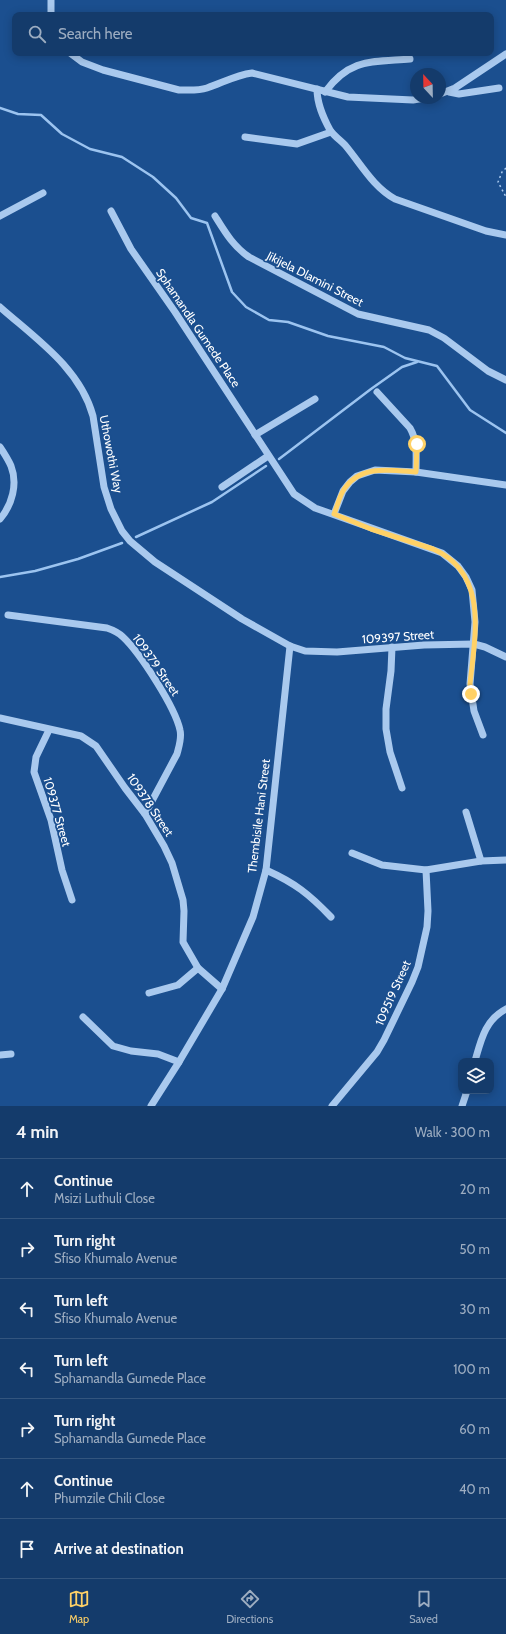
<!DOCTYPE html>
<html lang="en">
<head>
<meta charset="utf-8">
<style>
	:root { --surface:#143b6b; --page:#1d4271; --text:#f1f3f6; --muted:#9dadc1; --line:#33557e; --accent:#ffd166 }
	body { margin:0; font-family:Cabin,sans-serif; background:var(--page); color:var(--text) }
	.controls { position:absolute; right:12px; bottom:12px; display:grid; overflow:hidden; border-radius:8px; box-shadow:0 2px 10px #0003 }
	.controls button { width:36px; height:36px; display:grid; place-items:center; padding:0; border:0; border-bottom:1px solid var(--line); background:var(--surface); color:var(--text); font:20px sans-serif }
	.compass { position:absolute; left:410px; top:68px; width:36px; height:36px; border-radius:50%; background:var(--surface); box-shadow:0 2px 10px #0003; rotate:338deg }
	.stop { position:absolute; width:12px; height:12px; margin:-9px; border:3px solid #ffd166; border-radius:50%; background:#fff }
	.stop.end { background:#ffd166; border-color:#fff; box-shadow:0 1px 4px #0008 }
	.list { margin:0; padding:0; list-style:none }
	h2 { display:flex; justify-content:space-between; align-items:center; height:52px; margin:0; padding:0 16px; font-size:17px }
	h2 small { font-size:13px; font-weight:400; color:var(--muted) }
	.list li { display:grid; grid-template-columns:26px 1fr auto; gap:12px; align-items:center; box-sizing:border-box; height:60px; padding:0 16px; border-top:1px solid var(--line) }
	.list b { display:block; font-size:15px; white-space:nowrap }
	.list p { margin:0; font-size:13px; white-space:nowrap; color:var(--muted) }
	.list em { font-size:13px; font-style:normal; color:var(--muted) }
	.icon { flex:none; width:22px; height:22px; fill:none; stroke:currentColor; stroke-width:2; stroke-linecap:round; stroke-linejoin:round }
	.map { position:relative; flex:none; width:506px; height:1106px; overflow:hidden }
	.search { position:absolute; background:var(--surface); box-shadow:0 2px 10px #0003; left:12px; right:12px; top:12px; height:44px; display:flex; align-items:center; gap:10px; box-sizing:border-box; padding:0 14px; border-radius:8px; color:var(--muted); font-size:15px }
	.sheet { height:472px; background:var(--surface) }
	nav { display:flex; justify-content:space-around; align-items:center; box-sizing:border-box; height:56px; border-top:1px solid var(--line); background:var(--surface); font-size:11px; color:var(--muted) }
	nav a { display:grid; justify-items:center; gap:2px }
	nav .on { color:var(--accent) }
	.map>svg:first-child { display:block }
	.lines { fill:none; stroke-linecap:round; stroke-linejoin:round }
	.stream { stroke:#9cc4f0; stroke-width:2.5 }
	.path { stroke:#a9c9ee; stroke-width:1.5; stroke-dasharray:2 3; stroke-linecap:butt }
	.minor { stroke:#a9c9ee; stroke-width:7 }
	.route { stroke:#ffd166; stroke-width:5 }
	.labels { text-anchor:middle; stroke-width:3.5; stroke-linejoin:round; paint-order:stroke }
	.street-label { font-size:12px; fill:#fff; stroke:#1b4f8f }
</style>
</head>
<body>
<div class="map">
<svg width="506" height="1106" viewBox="0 0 506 1106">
	<rect width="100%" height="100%" fill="#1b4f8f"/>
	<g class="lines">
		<g class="stream">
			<polyline points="0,108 18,114 41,115 62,134 90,149 122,157 153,177 176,198 191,218 207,223 232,292 246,307 269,320 288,322 328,336 384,347 405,358 437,366 470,410 506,433"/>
			<polyline points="279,459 371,389 402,367 417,362"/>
			<polyline points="136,537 212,502 266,466"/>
			<polyline points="0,577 35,571 78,559 122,543"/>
		</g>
		<polyline class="path" points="506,168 502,172 498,182 506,197"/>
		<g class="minor">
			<polyline points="51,15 51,0"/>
			<path d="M70,53l12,9 21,8 76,20c9,0 19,1 28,-2 15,-5 29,-13 45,-15l96,24 65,3 12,-2"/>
			<path d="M317,89c0,15 6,28 13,41 4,6 10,10 15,15 16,19 28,42 50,54l91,32 20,4"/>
			<path d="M325,92c25,-34 47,-30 85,-33"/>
			<polyline points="449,92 459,94 499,88"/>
			<polyline points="440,94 455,88 506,54"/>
			<polyline points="245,137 297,144 331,132"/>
			<polyline points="111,211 131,249 175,312 294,494 315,508 442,553 458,566 466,577 472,590 475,622 470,684 474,711 483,735"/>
			<polyline points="0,216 43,193"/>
			<path d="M215,216c10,16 18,30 34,41l109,57 71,16 15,8 44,33 18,9"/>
			<path d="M0,307c35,31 80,61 93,109l11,71 7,22 11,22 8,10 25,21 87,57 48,27 15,5 32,1 87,-7 50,-1 11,3 21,10"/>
			<path d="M377,392l33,36c8,14 6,28 6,44"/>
			<polyline points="255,435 315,399"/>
			<path d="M0,447c4,6 8,12 11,19 7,18 1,39 -11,53"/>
			<polyline points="222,487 268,456"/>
			<polyline points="334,514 343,491 350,482 357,476 375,470 416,472 506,485"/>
			<path d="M8,615l99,13c6,2 11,4 16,9 17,16 52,70 57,93 2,8 -1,16 -3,24l-32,60"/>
			<polyline points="392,647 391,671 386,709 386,729 390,752 402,788"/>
			<polyline points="0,718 81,736 96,746 125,788 145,814 164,846 172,863 183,900 184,911 183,942 198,968 222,989"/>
			<polyline points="49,730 36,757 34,772 51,820 62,870 72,900"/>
			<polyline points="466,812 481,861"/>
			<polyline points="352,853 382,865 426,870 481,861 506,860"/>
			<path d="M266,870c29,13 43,24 65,47"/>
			<polyline points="149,993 178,985 198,968"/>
			<polyline points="83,1017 113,1046 131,1051 158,1054 179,1062"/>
			<polyline points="0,1055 11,1054"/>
			<path d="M475,1061c6,-21 10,-41 31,-52"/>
			<polyline points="151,1106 179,1062 222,989 253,917 266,870 290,646"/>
			<polyline points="332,1106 377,1052 384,1040 412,982 418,967 427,927 428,911 426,870"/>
			<polyline points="462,1106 467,1091"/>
		</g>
	</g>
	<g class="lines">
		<path class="route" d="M417,444l-1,28c-26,-2 -57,-8 -73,19 -4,7 -6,16 -9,23l37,15 62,20c56,24 42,87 37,135l1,10"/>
	</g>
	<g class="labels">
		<g class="street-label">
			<text transform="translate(315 279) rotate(27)" y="4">Jikijela Dlamini Street</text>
			<text transform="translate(198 328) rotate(56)" y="4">Sphamandla Gumede Place</text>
			<text transform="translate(111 454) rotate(79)" y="4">Uthowothi Way</text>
			<text transform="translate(398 637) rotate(-4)" y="4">109397 Street</text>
			<text transform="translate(156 665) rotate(55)" y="4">109379 Street</text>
			<text transform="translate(150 805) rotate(56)" y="4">109378 Street</text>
			<text transform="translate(57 812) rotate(74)" y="4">109377 Street</text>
			<text transform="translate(259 816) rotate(-83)" y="4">Thembisile Hani Street</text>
			<text transform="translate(393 993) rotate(-66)" y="4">109519 Street</text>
		</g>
	</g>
</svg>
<div class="controls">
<button><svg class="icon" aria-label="layers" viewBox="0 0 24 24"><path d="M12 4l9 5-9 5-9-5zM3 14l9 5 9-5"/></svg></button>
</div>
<svg class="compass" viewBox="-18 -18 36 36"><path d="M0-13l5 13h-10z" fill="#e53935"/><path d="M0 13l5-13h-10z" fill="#9dadc1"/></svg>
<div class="stop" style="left:417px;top:444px"></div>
<div class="stop end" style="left:471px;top:694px"></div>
<div class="search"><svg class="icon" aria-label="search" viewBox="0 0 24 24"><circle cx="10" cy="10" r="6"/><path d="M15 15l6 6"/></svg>Search here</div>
</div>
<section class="sheet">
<h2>4 min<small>Walk · 300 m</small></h2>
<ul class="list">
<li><svg class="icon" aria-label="ahead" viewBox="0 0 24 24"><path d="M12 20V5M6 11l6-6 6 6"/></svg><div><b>Continue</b><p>Msizi Luthuli Close</p></div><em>20 m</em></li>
<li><svg class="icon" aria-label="right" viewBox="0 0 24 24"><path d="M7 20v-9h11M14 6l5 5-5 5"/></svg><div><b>Turn right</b><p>Sfiso Khumalo Avenue</p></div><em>50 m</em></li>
<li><svg class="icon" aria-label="left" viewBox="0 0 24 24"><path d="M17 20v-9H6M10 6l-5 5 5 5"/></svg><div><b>Turn left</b><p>Sfiso Khumalo Avenue</p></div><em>30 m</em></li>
<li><svg class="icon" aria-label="left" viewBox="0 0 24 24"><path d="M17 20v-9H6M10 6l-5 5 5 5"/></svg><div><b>Turn left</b><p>Sphamandla Gumede Place</p></div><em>100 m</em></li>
<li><svg class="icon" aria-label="right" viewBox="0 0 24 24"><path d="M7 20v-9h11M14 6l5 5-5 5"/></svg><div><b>Turn right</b><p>Sphamandla Gumede Place</p></div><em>60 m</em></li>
<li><svg class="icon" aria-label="ahead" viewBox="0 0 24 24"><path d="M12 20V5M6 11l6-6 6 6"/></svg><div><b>Continue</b><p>Phumzile Chili Close</p></div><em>40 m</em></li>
<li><svg class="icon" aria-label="arrive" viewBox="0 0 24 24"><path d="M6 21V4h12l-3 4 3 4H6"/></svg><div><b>Arrive at destination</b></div></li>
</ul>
</section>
<nav>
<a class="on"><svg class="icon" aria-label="map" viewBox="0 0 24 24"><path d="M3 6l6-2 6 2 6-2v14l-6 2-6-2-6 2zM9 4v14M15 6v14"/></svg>Map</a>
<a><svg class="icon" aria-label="directions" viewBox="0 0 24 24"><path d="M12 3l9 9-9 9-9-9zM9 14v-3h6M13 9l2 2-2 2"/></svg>Directions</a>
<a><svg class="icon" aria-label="saved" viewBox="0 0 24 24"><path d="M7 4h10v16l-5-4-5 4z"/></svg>Saved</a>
</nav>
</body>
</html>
